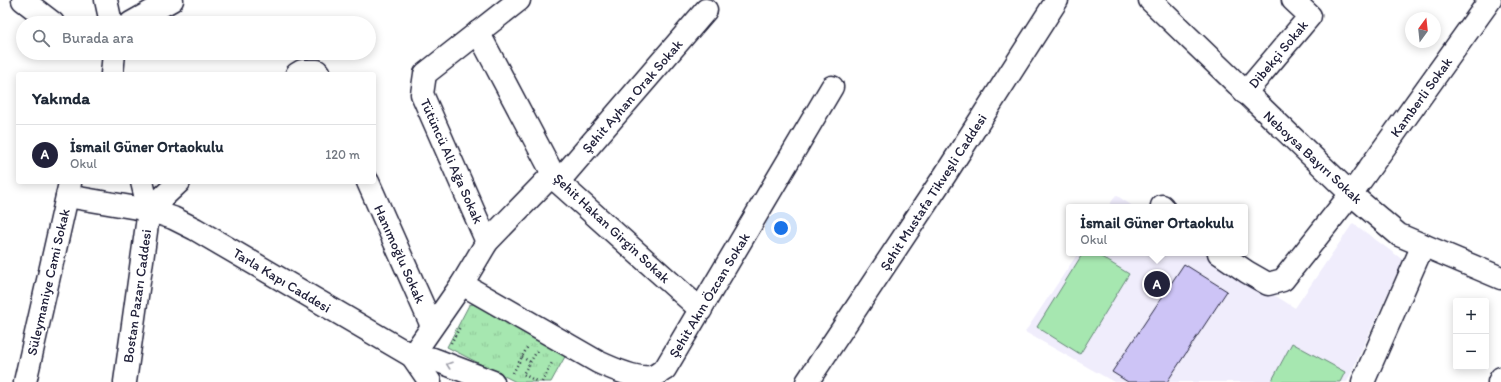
<!DOCTYPE html>
<html lang="tr">
<head>
<meta charset="utf-8">
<style>
	:root { --surface:#fff; --page:#f6f6f7; --text:#1f2937; --muted:#747a83; --line:#e0e1e3; --accent:#22223b }
	body { margin:0; font-family:Itim,sans-serif; background:var(--page); color:var(--text) }
	.controls { position:absolute; right:12px; bottom:12px; display:grid; overflow:hidden; border-radius:4px; box-shadow:0 2px 10px #0003 }
	.controls button { width:36px; height:36px; display:grid; place-items:center; padding:0; border:0; border-bottom:1px solid var(--line); background:var(--surface); color:var(--text); font:20px sans-serif }
	.compass { position:absolute; left:1405px; top:12px; width:36px; height:36px; border-radius:50%; background:var(--surface); box-shadow:0 2px 10px #0003; rotate:15deg }
	.you { position:absolute; left:781px; top:228px; width:14px; height:14px; margin:-10px; border:3px solid #fff; border-radius:50%; background:#1a73e8; box-shadow:0 0 0 6px #1a73e833 }
	.badge { display:grid; place-items:center; width:26px; height:26px; border-radius:50%; background:var(--accent); color:#fff; font-size:13px; font-weight:700 }
	.pin { position:absolute; translate:-50% -50%; border:2px solid #fff; box-shadow:0 1px 4px #0006 }
	.popup { position:absolute; left:1066px; top:204px; width:182px; height:52px; box-sizing:border-box; display:grid; place-content:center; border-radius:4px; background:var(--surface); filter:drop-shadow(0 1px 3px #0005); font-size:13px; white-space:nowrap; color:var(--muted) }
	.popup b { font-size:15px; color:var(--text) }
	.popup::after { content:''; position:absolute; left:50%; top:100%; margin-left:-8px; border:8px solid transparent; border-top-color:var(--surface) }
	.list { margin:0; padding:0; list-style:none }
	h2 { display:flex; justify-content:space-between; align-items:center; height:52px; margin:0; padding:0 16px; font-size:17px }
	h2 small { font-size:13px; font-weight:400; color:var(--muted) }
	.list li { display:grid; grid-template-columns:26px 1fr auto; gap:12px; align-items:center; box-sizing:border-box; height:60px; padding:0 16px; border-top:1px solid var(--line) }
	.list b { display:block; font-size:15px; white-space:nowrap }
	.list p { margin:0; font-size:13px; white-space:nowrap; color:var(--muted) }
	.list em { font-size:13px; font-style:normal; color:var(--muted) }
	.icon { flex:none; width:22px; height:22px; fill:none; stroke:currentColor; stroke-width:2; stroke-linecap:round; stroke-linejoin:round }
	.map { position:relative; flex:none; width:1501px; height:382px; overflow:hidden }
	.search { position:absolute; background:var(--surface); box-shadow:0 2px 10px #0003; left:16px; top:16px; width:360px; height:44px; display:flex; align-items:center; gap:10px; box-sizing:border-box; padding:0 14px; border-radius:22px; color:var(--muted); font-size:15px }
	.panel { position:absolute; background:var(--surface); box-shadow:0 2px 10px #0003; left:16px; top:72px; width:360px; height:112px; border-radius:4px }
	.map>svg:first-child { display:block }
	.built { fill:#f0edfc }
	.grass { fill:url(#grass-tufts); stroke:#648476 }
	.pitch { fill:#a6e7b0; stroke:#648476 }
	.building { fill:#cdc4f6; stroke:#22223b }
	.lines { fill:none; stroke-linecap:round; stroke-linejoin:round }
	.minor-casing { stroke:#22223b; stroke-width:25 }
	.major-casing { stroke:#22223b; stroke-width:25 }
	.path { stroke:#22223b; stroke-width:2.5; stroke-dasharray:1 3; stroke-linecap:butt }
	.minor { stroke:#fff; stroke-width:22 }
	.major { stroke:#fff; stroke-width:22 }
	.oneway { stroke:#9c9ca7 }
	.labels { text-anchor:middle; stroke-width:4; stroke-linejoin:round; paint-order:stroke }
	.street-label { font-size:14px; fill:#22223b; stroke:#fff }
</style>
</head>
<body>
<div class="map">
<svg width="1501" height="382" viewBox="0 0 1501 382">
	<defs>
		<pattern id="grass-tufts" width="24" height="20" patternUnits="userSpaceOnUse"><rect width="24" height="20" fill="#a6e7b0"/><path d="M3 7l-1-3M5 7V3M7 7l1-3M15 17l-1-3M17 17v-4M19 17l1-3" fill="none" stroke="#8fc698"/></pattern>
	</defs>
	<rect width="100%" height="100%" fill="#fff"/>
	<filter id="ink" filterUnits="userSpaceOnUse"><feTurbulence type="fractalNoise" baseFrequency=".025" numOctaves="2"/><feDisplacementMap in="SourceGraphic" scale="8" xChannelSelector="R" yChannelSelector="G"/><feConvolveMatrix kernelMatrix="1 2 1 2 8 2 1 2 1" color-interpolation-filters="sRGB"/></filter>
	<g filter="url(#ink)">
		<g class="built">
			<polygon points="1116,195 1134,207 1108,207"/>
			<polygon points="1353,223 1403,260 1347,382 1114,382 1025,332 1078,253 1207,253 1295,308"/>
		</g>
		<polygon class="grass" points="473,304 567,353 551,382 516,382 447,347 469,305"/>
		<g class="pitch">
			<polygon points="1083,253 1095,253 1129,274 1080,354 1037,327"/>
			<polygon points="1292,343 1345,372 1340,382 1271,382"/>
		</g>
		<polygon class="building" points="1184,264 1227,291 1167,382 1128,382 1112,372"/>
		<g class="lines">
			<g class="minor-casing">
				<g id="minor">
					<polyline points="23,0 53,23"/>
					<polyline points="106,0 111,23"/>
					<polyline points="1150,0 1351,194 1399,235 1501,278"/>
					<polyline points="131,23 172,0"/>
					<polyline points="478,32 553,174 558,182 701,310"/>
					<polyline points="112,74 114,53"/>
					<polyline points="297,74 302,71 317,71 319,74"/>
					<polyline points="1245,93 1310,16 1293,0"/>
					<polyline points="368,182 432,326"/>
					<polyline points="558,182 706,10"/>
					<polyline points="67,196 149,210 173,218 195,229 412,356 430,382"/>
					<polyline points="1162,206 1163,207"/>
					<polyline points="149,210 179,182"/>
					<polyline points="487,242 422,94 425,74 519,0"/>
					<polyline points="1219,253 1247,272 1268,284 1283,280 1351,194 1490,0"/>
					<path d="M462,284l136,78c13,6 42,19 56,14 4,-2 8,-5 11,-7l167,-282"/>
					<polyline points="412,356 462,284 487,242 553,174"/>
					<polyline points="412,356 433,359 441,362 493,382"/>
					<polyline points="25,382 70,183"/>
					<polyline points="125,382 149,210 142,182"/>
					<polyline points="807,382 945,175 1057,0"/>
					<polyline points="1363,382 1423,245"/>
				</g>
			</g>
			<g class="major-casing">
				<polyline id="major" points="1499,382 1501,378"/>
			</g>
			<g class="path">
				<polyline points="451,343 460,327"/>
				<polyline points="537,351 523,374 538,382"/>
				<polyline points="522,357 530,362"/>
				<polyline points="513,373 528,346"/>
				<polyline points="542,382 553,361"/>
			</g>
			<use href="#minor" class="minor"/>
			<use href="#major" class="major"/>
		</g>
		<defs><path id="oneway-chevron" d="M-2-3.5L2.5 0L-2 3.5" fill="none" stroke-width="1.6" stroke-linecap="round" stroke-linejoin="round"/></defs>
		<use class="oneway" href="#oneway-chevron" transform="translate(449 365) rotate(-161)"/>
	</g>
	<g class="labels">
		<g class="street-label">
			<text transform="translate(1278 54) rotate(-50)" y="5">Dibekçi Sokak</text>
			<text transform="translate(632 96) rotate(-49)" y="5">Şehit Ayhan Orak Sokak</text>
			<text transform="translate(1421 97) rotate(-54)" y="5">Kamberli Sokak</text>
			<text transform="translate(1313 157) rotate(43)" y="5">Neboysa Bayırı Sokak</text>
			<text transform="translate(452 161) rotate(66)" y="5">Tütüncü Ali Ağa Sokak</text>
			<text transform="translate(933 192) rotate(-57)" y="5">Şehit Mustafa Tikveşli Caddesi</text>
			<text transform="translate(612 228) rotate(43)" y="5">Şehit Hakan Girgin Sokak</text>
			<text transform="translate(400 254) rotate(66)" y="5">Hanımoğlu Sokak</text>
			<text transform="translate(282 280) rotate(31)" y="5">Tarla Kapı Caddesi</text>
			<text transform="translate(48 282) rotate(-77)" y="5">Süleymaniye Cami Sokak</text>
			<text transform="translate(709 295) rotate(-59)" y="5">Şehit Akın Özcan Sokak</text>
			<text transform="translate(137 296) rotate(-82)" y="5">Bostan Pazarı Caddesi</text>
		</g>
	</g>
</svg>
<div class="controls">
<button>+</button>
<button>−</button>
</div>
<svg class="compass" viewBox="-18 -18 36 36"><path d="M0-13l5 13h-10z" fill="#e53935"/><path d="M0 13l5-13h-10z" fill="#747a83"/></svg>
<div class="you"></div>
<div class="pin badge" style="left:1157px;top:284px">A</div>
<div class="popup"><b>İsmail Güner Ortaokulu</b>Okul</div>
<div class="search"><svg class="icon" aria-label="search" viewBox="0 0 24 24"><circle cx="10" cy="10" r="6"/><path d="M15 15l6 6"/></svg>Burada ara</div>
<section class="panel">
<h2>Yakında<small></small></h2>
<ul class="list">
<li><span class="badge">A</span><div><b>İsmail Güner Ortaokulu</b><p>Okul</p></div><em>120 m</em></li>
</ul>
</section>
</div>
</body>
</html>
